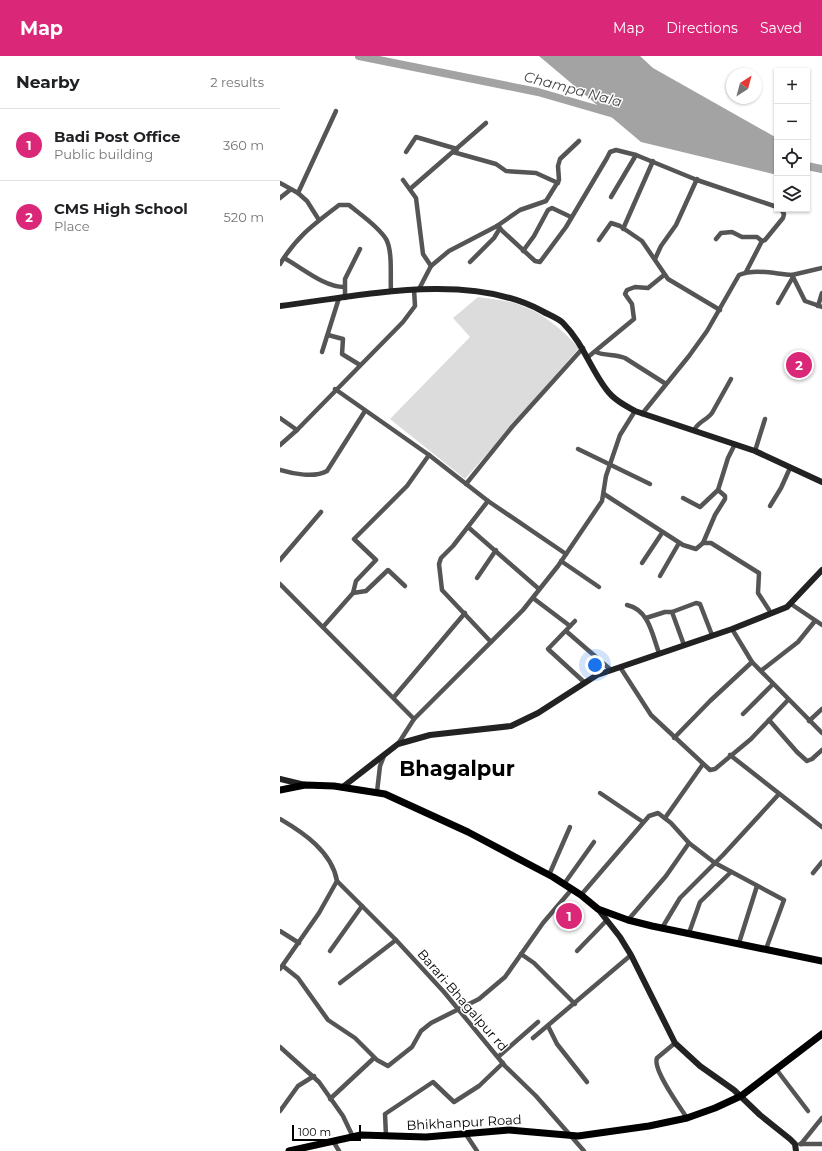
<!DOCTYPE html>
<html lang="en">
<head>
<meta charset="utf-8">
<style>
	:root { --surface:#fff; --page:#f2f2f2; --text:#202124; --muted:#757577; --line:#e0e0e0; --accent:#db2777 }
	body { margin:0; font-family:Montserrat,sans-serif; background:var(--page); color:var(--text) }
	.controls { position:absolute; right:12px; top:12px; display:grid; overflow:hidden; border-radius:0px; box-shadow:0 1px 3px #0004 }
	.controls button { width:36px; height:36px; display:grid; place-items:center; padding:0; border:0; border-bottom:1px solid var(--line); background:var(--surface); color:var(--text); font:20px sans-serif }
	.compass { position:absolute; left:446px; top:12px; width:36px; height:36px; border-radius:50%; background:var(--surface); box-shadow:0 1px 3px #0004; rotate:36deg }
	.scale { position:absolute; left:12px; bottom:10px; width:69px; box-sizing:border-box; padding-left:4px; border:2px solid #000; border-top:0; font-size:11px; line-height:14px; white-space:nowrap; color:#000; -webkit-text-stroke:3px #fff; paint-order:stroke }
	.you { position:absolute; left:315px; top:609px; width:14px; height:14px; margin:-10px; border:3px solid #fff; border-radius:50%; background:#1a73e8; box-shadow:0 0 0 6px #1a73e833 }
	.badge { display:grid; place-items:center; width:26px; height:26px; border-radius:50%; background:var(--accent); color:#fff; font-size:13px; font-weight:700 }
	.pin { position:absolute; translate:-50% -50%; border:2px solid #fff; box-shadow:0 1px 4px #0006 }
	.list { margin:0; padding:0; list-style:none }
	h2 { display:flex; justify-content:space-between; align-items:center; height:52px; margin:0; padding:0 16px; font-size:17px }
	h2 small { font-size:13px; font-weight:400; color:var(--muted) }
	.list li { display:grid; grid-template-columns:26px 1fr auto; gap:12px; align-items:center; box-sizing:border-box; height:72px; padding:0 16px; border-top:1px solid var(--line) }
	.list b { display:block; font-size:15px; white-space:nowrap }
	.list p { margin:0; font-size:13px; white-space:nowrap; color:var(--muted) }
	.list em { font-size:13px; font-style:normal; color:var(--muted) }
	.icon { flex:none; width:22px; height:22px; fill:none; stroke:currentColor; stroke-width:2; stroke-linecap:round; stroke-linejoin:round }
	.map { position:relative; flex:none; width:542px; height:1095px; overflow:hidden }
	header { display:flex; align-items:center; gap:24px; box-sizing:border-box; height:56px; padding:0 20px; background:var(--accent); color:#fff }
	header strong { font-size:19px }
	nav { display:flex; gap:22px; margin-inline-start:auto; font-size:14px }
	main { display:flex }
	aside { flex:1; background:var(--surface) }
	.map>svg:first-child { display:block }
	.green { fill:#dcdcdc }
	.water { fill:#a3a3a3 }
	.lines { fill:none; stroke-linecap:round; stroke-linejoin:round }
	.river { stroke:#a3a3a3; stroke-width:8 }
	.street { stroke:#555; stroke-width:4.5 }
	.secondary { stroke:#222; stroke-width:6 }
	.primary { stroke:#000; stroke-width:7 }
	.labels { text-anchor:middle; stroke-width:3; stroke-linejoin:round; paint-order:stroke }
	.street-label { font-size:13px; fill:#000; stroke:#fff }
	.water-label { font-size:14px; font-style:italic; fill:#444; stroke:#fff }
	.town-label { font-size:21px; font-weight:bold; fill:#000; stroke:#fff }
</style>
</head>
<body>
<header>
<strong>Map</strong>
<nav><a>Map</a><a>Directions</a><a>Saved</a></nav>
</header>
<main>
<aside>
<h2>Nearby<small>2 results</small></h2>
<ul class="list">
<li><span class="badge">1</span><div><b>Badi Post Office</b><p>Public building</p></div><em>360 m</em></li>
<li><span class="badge">2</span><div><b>CMS High School</b><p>Place</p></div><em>520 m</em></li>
</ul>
</aside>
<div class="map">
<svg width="542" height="1095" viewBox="0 0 542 1095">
	<rect width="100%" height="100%" fill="#fff"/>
	<path class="green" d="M198,241c13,2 27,3 39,7 26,8 44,25 62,44l-114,131 -75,-60 80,-82 -17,-19z"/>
	<polygon class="water" points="259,0 360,0 373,12 497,82 497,119 361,86"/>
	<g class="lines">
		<g class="river">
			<polyline points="79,0 258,36 334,58"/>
			<polyline points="527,110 542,113"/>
		</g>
		<g class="street">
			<polyline points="126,96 136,81 177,93"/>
			<polyline points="173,96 216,108 226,115 256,117 278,127"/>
			<polyline points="123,124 136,142 143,198 151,210"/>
			<polyline points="0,127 18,137 27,145 39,164"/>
			<polyline points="130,133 206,67"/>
			<polyline points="18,137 56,55"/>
			<polyline points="331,141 356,99"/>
			<polyline points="0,142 10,134"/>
			<polyline points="217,170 255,205 260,206 286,171 327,102 330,96 336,94 356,99 417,124 497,151"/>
			<polyline points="343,173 373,105"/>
			<polyline points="436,183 441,177 452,176 462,181 477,181 482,185 485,184 503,162 504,158 501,153"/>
			<polyline points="319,184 331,167 340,170 362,185 388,223 440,254"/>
			<polyline points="243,195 254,180 268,154 272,152 291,161"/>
			<path d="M4,202c17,9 40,29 60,29"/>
			<polyline points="375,203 381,190 396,169 417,123"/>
			<polyline points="190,206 214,182 220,172"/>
			<path d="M0,208c17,-28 33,-39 59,-59h10c12,10 29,21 37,34 7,12 4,39 5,52"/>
			<polyline points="466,216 482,185"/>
			<polyline points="512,219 542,212"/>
			<polyline points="139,233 151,210 169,195 217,170 240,154 266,145 279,124 278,110 280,103 299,85"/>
			<polyline points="65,242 65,223 80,193"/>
			<polyline points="498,247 513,221"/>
			<polyline points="538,250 542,237"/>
			<polyline points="48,279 63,283 62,298 80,309"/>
			<polyline points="42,296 59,242"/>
			<path d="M316,296c9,4 19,2 29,6l41,26"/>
			<polyline points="308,301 354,263 352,248 345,238 347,234 355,231 368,232 384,219"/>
			<polyline points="55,333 149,399 208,445 286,498"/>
			<path d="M362,358l47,-58 18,-25 32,-56c16,-7 36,-1 53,0l13,26 17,6"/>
			<polyline points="0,362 17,374"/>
			<path d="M414,374c5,-9 13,-10 18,-17l19,-34"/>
			<polyline points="0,389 17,374 123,266 135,250 134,233"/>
			<polyline points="298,393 370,428"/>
			<polyline points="475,395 485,363"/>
			<path d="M0,414c13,4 35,8 47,1l38,-60"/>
			<polyline points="186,428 232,371 303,292"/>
			<polyline points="324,438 403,489 416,493 423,487 431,487 479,517 478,537 491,557"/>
			<polyline points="403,442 420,451 438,434"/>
			<polyline points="208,445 173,490 161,502 159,508 162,534 211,586"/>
			<polyline points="490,450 501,432 510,412"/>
			<polyline points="188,471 259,533"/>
			<polyline points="423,487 435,459 445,443 445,440 438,434 448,402 455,388"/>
			<polyline points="0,504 41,456"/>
			<polyline points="281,505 319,531"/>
			<polyline points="362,507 382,477"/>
			<polyline points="380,520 399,487"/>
			<polyline points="197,522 216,494"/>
			<polyline points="0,528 134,663"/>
			<polyline points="73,537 86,535 108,514 125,530"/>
			<polyline points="253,542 290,570"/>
			<polyline points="511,548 542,569"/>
			<path d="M347,549c22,5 25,29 32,48"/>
			<polyline points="392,556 416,547 420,548 432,579"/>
			<polyline points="366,562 385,556 392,556 404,589"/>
			<polyline points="295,565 268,593 304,626"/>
			<polyline points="43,571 73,537 76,525 96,504 74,483 127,430 149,399"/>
			<polyline points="452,573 472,606 542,677"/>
			<polyline points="286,575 331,614"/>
			<polyline points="340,611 371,659 430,714 435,713 471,683 508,644"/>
			<polyline points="482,614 518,586 535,565"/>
			<polyline points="114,641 185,557"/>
			<polyline points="463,658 493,628"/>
			<polyline points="489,664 517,696 527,705 532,703 542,694"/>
			<polyline points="529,665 542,653"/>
			<polyline points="394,682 430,645 472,606"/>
			<polyline points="118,688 134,663 243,554 278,510 322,445 326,420 340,379 355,355"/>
			<polyline points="450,699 542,771"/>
			<polyline points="97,736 100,710 104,700"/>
			<polyline points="320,737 363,766"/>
			<polyline points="385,762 423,708"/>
			<path d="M0,763c24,14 52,33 57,62l-18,32 -39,56"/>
			<polyline points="533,817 542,806"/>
			<polyline points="269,819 290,771"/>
			<polyline points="57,825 116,884 164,936 225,1010 256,1040 304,1095"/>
			<polyline points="284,828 314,786"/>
			<polyline points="301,839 369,760 378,757 391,767 409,787 435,807 504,844 486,893"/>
			<polyline points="348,864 386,820 409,787"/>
			<polyline points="382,872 400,842 443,799 499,738"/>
			<polyline points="0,875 19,887"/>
			<polyline points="409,877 420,846 451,816"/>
			<polyline points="459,887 477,830"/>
			<polyline points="50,895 82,850"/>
			<polyline points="297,895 327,864"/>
			<polyline points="241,898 254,907 295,948"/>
			<polyline points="3,910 18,922 48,964 75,982 97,1004 108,1010 132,991 141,975 151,967 199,943 225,921 263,867 292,833"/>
			<polyline points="60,927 116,884"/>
			<polyline points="268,970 277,988 307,1026"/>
			<polyline points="253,982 351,899"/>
			<path d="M395,987l-18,15c-5,11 23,49 30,60"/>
			<polyline points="0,991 39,1026 63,1060 73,1081"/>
			<polyline points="218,1001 258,966"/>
			<polyline points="496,1013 528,1055"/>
			<polyline points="50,1043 94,1002"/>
			<polyline points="0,1055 18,1030 34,1020"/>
			<polyline points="185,1077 197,1095"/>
			<polyline points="106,1080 105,1058 153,1026 174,1046 199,1030 223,1007"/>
			<polyline points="53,1085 59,1095"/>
			<polyline points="520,1088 542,1088"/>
			<polyline points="521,1088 542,1062"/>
		</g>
		<g class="secondary">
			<path d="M0,250c80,-10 189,-35 262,5 7,4 16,7 21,12 20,20 27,45 43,66 7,10 18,16 29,22l120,40 67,31"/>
			<polyline points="0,723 25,729"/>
			<polyline points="64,730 118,688 150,679 231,670 258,657 317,619 452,573 507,551 542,514"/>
			<polyline points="318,853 340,881 351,899 395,987 420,1010 454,1034 480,1059 510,1083 515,1088 516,1095"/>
		</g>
		<g class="primary">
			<polyline points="0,734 25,729 54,730 105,738 188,776 273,821 301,839 318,853 348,864 372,870 542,905"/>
			<polyline points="9,1095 81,1079 146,1081 229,1074 298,1080 369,1070 407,1062 435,1052 461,1040 542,978"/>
		</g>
	</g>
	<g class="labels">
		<g class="street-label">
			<text transform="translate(183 944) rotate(49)" y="5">Barari-Bhagalpur rd</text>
			<text transform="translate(184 1066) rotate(-3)" y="5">Bhikhanpur Road</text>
		</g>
		<g class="water-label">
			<text transform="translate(293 33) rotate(15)" y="5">Champa Nala</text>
		</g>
		<g class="town-label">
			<text x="177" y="720">Bhagalpur</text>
		</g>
	</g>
</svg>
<div class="controls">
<button>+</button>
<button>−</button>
<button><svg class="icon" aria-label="locate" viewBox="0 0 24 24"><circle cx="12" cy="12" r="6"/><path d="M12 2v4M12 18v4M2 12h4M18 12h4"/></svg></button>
<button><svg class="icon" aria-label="layers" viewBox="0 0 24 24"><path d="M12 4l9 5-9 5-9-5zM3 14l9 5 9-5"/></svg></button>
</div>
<svg class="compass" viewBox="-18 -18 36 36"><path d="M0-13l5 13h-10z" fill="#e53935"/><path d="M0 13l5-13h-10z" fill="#757577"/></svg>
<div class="scale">100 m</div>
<div class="you"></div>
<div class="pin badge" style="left:289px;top:860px">1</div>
<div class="pin badge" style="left:519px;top:309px">2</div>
</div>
</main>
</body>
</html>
